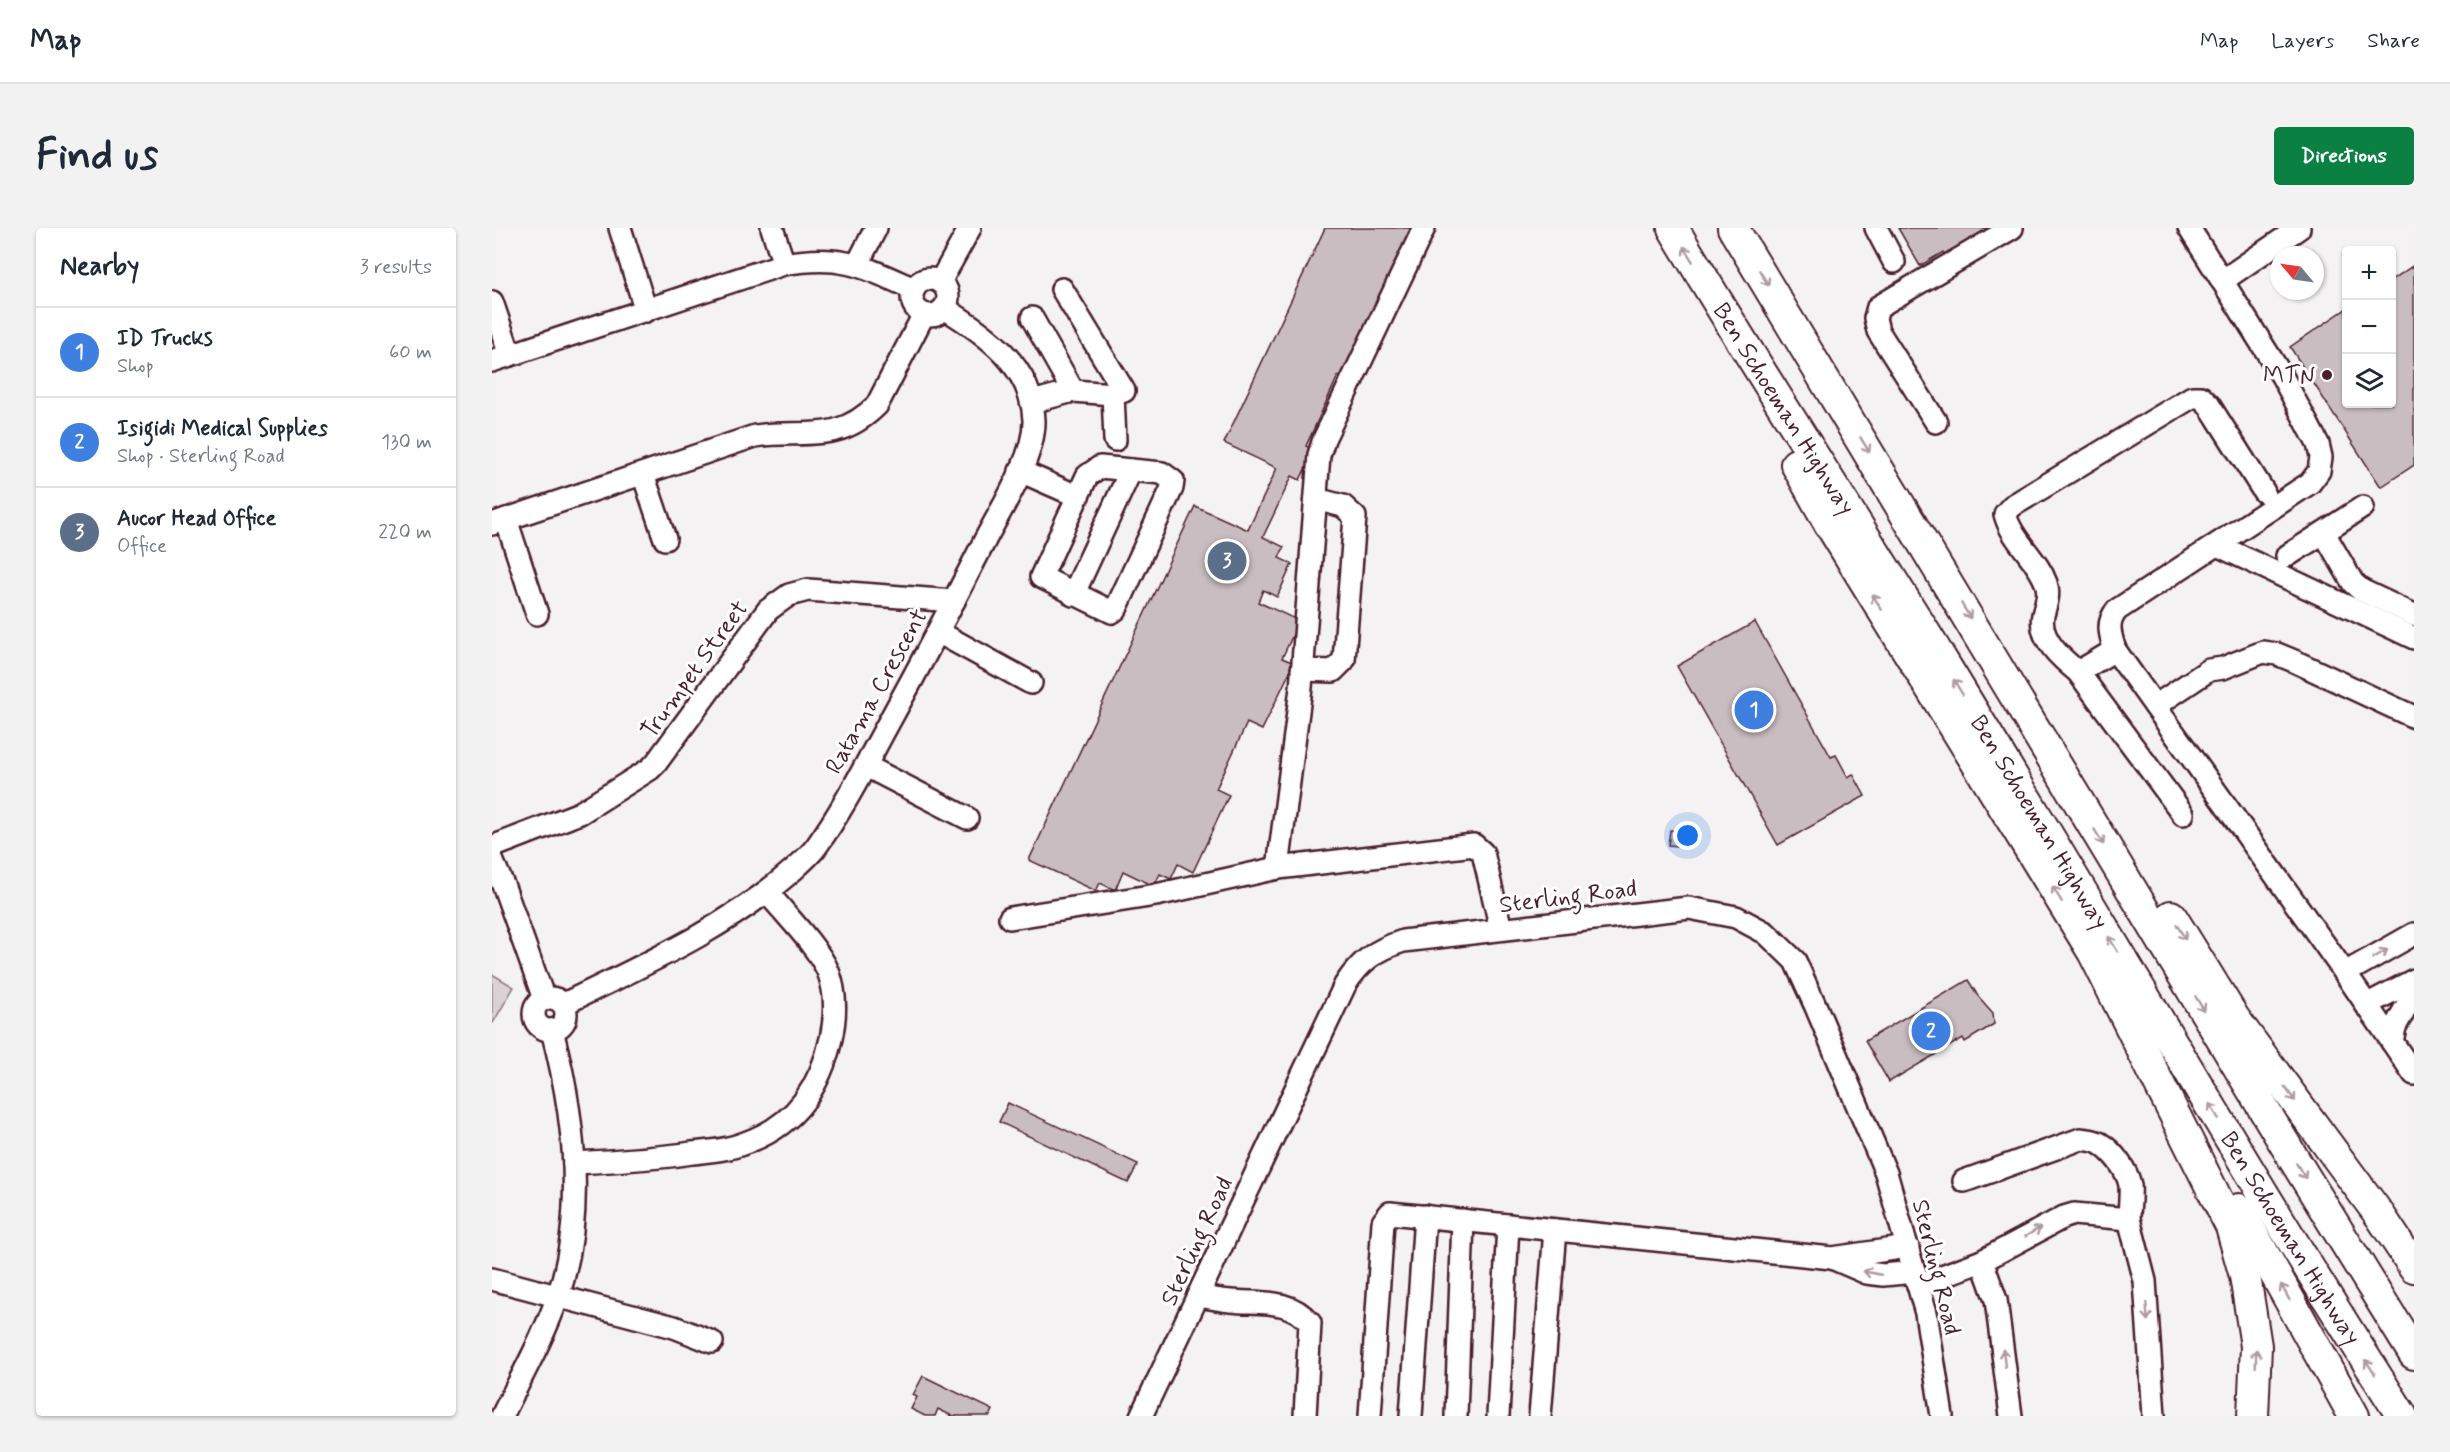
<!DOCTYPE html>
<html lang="en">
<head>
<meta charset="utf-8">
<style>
	:root { --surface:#fff; --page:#f2f2f3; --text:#1f2937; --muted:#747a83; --line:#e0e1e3; --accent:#0b8043 }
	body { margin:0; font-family:Mynerve,sans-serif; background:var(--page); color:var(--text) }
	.controls { position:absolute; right:18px; top:18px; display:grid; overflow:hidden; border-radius:6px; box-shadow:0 2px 4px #0004 }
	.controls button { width:54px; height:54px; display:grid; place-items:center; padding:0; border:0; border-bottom:2px solid var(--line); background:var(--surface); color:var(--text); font:30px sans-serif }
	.compass { position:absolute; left:1778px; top:18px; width:54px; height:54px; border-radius:50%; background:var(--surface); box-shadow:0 2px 4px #0004; rotate:299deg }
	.you { position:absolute; left:1196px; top:608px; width:21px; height:21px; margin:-15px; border:4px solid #fff; border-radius:50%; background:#1a73e8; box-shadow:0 0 0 9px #1a73e833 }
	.badge { display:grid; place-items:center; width:39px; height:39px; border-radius:50%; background:var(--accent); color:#fff; font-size:20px; font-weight:700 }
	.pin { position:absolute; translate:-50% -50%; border:3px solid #fff; box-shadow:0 2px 6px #0006 }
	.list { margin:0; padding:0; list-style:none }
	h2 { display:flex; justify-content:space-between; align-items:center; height:78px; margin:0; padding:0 24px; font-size:26px }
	h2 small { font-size:20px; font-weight:400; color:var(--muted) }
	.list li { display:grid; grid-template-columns:39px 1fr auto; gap:18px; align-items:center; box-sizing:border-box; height:90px; padding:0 24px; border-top:2px solid var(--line) }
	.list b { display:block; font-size:22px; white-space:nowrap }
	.list p { margin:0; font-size:20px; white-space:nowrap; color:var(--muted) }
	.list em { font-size:20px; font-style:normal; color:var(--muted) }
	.icon { flex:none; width:33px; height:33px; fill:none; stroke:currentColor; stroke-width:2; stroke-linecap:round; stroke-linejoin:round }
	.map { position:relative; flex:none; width:1922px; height:1188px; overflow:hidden; border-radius:6px }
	header { display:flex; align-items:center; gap:36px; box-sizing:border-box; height:84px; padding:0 30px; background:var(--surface); border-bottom:2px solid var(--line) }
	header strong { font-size:28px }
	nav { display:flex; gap:33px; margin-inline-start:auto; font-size:21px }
	.intro { display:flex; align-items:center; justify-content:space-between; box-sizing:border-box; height:144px; padding:0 36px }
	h1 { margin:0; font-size:42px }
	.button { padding:15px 27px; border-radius:6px; background:var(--accent); color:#fff; font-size:21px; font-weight:700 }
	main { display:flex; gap:36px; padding:0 36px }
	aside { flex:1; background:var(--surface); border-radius:6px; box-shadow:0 2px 4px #0004 }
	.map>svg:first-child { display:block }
	.green { fill:#dbd2d5; stroke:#927880; stroke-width:1.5 }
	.building { fill:#cabdc1; stroke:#4a1f2b; stroke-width:1.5 }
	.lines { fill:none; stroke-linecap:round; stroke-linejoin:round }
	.minor-casing { stroke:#4a1f2b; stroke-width:26 }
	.highway-casing { stroke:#4a1f2b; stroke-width:34 }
	.minor { stroke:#fff; stroke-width:21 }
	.highway { stroke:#fff; stroke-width:30 }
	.oneway { stroke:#ae9aa0 }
	.poi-dot { fill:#4a1f2b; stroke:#fff; stroke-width:2 }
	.labels { text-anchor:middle; stroke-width:6; stroke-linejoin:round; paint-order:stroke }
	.poi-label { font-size:24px; fill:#4a1f2b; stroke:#fff; text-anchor:end }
	.street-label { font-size:24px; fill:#4a1f2b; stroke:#fff }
</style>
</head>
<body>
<header>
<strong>Map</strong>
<nav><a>Map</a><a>Layers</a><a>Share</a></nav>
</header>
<div class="intro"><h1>Find us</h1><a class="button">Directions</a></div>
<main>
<aside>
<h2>Nearby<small>3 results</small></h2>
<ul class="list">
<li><span class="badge" style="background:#3f7fe0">1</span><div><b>ID Trucks</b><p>Shop</p></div><em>60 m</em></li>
<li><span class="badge" style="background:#3f7fe0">2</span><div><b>Isigidi Medical Supplies</b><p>Shop · Sterling Road</p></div><em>130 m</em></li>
<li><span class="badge" style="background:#5c6f8a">3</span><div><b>Aucor Head Office</b><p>Office</p></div><em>220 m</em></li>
</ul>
</aside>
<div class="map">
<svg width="1922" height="1188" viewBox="0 0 1922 1188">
	<rect width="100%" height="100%" fill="#f4f2f2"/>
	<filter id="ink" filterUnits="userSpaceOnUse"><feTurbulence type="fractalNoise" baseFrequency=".0167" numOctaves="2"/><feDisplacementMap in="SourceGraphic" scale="12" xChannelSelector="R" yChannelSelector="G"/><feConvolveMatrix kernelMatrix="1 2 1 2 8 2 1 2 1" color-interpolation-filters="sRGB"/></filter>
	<g filter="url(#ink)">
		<polygon class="green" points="0,746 22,759 1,795 0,795"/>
		<g class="building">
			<polygon points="833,0 922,0 852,152 846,148 814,218 822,222 808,252 800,248 771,309 792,319 787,330 800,336 785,369 771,362 766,374 801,390 805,398 790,430 802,435 770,502 755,495 724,561 737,567 701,644 686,636 679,651 668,646 662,658 631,643 623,662 608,655 604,663 537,632 703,278 756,302 785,240 732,215"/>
			<polygon points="1406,0 1503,0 1454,30 1451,24 1428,38"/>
			<polygon points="1922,37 1922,237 1889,259 1798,119 1854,81 1854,176 1900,176 1900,52"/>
			<polygon points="1263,394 1339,529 1344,527 1356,549 1361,546 1373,568 1286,617 1185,438"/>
			<polygon points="1178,602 1187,603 1185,618 1176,617"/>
			<polygon points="1476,752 1486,768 1501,785 1502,796 1473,814 1471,810 1397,854 1373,813"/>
			<polygon points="516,875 646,936 636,955 507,894"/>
			<polygon points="431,1148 501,1182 498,1188 460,1188 446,1181 443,1188 433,1188 419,1181 425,1169 421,1167"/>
		</g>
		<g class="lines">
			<g class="minor-casing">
				<g id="minor">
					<polyline points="128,0 154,83"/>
					<polyline points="280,0 292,36"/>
					<polyline points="932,0 832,211 827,227 809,460 786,640 982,617 991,625 1009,701"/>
					<polyline points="1384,0 1402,34"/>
					<path d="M1697,0l93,148 36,68 3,13 -2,14 -9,12 -193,127c-11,13 -7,24 -2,40l230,323 69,101"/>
					<polyline points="365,37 384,0"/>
					<circle cx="438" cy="69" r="18"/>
					<polyline points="1730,53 1807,0"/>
					<polyline points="448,54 478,0"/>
					<polyline points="0,74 18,127"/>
					<polyline points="540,90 581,163"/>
					<path d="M0,133l292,-97c58,-10 78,2 130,25"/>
					<polyline points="621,166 623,212"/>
					<polyline points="540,174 581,163 621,166 632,163 570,61"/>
					<polyline points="1444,194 1386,103 1383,90 1386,79 1520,0"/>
					<polygon points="608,239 670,245 681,253 680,260 624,381 620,384 549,349 595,248"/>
					<polyline points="528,243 585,268"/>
					<polyline points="151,246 173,311"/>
					<polyline points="14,291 45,386"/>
					<path d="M0,296l263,-88c49,-7 82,9 122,-31l47,-91"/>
					<polyline points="1832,305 1861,355 1869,362 1922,387"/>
					<polyline points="1725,317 1922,410"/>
					<polyline points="1795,328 1871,279"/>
					<polyline points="581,367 639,242"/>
					<polyline points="446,404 539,455"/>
					<polyline points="810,442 841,443 852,432 863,289 851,278 824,271"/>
					<polyline points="1586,444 1623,422"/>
					<polyline points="1663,478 1717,442 1731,440 1771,424 1785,426 1802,433 1922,489"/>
					<polyline points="374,538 475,590"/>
					<path d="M1691,586l-105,-142c-16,-13 -40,-33 -35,-57 3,-11 7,-21 3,-32 -9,-25 -34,-42 -41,-69l7,-8 180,-109h9l8,8 55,87"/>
					<polyline points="0,619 88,585 158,541 164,535 276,382 297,367 316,362 462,373"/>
					<polyline points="0,632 12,659 52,771"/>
					<polyline points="518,690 664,667 786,640"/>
					<polyline points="1853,745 1922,706"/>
					<circle cx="58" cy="786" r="16"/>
					<path d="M72,776c79,-39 162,-75 229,-134 8,-7 17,-15 23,-23 28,-39 50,-83 73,-125 33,-60 65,-121 96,-182 17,-33 50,-83 49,-120 -2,-54 -49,-87 -90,-112"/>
					<polyline points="1874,777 1922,752"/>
					<polyline points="1900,814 1903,799 1922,764"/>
					<path d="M82,935c39,-2 79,-4 118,-10 18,-2 36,-3 53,-10 23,-8 44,-22 59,-42 24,-33 40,-90 24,-130 -11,-25 -43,-57 -61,-79"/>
					<path d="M1472,953l117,-42c6,1 13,1 18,4 14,8 28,27 31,42 1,11 -1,23 -1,34"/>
					<polyline points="1340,1030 1416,1019"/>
					<polyline points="1490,1033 1504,1072 1519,1188"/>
					<polyline points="0,1051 182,1099 220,1114"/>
					<polyline points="1426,1057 1490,1033 1572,989 1582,986 1637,991 1653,1053 1662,1188"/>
					<path d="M706,1068c11,2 22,4 33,5 29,3 59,-3 79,22l-5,93"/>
					<path d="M10,1188c19,-39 42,-79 56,-120 28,-84 16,-182 -6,-266"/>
					<path d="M649,1188l204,-431c15,-24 31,-35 58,-44l286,-33 47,9 30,16 29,28 21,46 70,166 40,140 16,103"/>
					<polyline points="878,1188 891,994 898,985 1340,1030 1375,1045 1391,1047 1423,1044"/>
					<polyline points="919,1188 933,988"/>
					<polyline points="964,1188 971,992"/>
					<polyline points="1006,1188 1016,997"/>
					<polyline points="1048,1188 1063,1002"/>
				</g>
			</g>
			<g class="highway-casing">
				<g id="highway">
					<path id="s1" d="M1181,0c87,147 181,289 270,434 154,251 300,506 459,754"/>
					<polyline points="1241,0 1803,933 1922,1126"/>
					<polyline points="1304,236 1337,295 1601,724 1739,999 1753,1048 1764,1118 1761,1188"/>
					<polyline points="1679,688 1742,790 1889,989 1922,1039"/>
					<polyline points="1747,981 1862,1188"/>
				</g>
			</g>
			<use href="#minor" class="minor"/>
			<use href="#highway" class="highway"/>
		</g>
		<defs><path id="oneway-shaft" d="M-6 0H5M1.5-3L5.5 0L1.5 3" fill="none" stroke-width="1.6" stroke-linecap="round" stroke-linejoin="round" transform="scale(1.5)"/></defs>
		<g class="oneway">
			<use href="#oneway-shaft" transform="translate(1196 26) rotate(-121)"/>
			<use href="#oneway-shaft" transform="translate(1272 50) rotate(59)"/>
			<use href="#oneway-shaft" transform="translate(1373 217) rotate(59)"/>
			<use href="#oneway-shaft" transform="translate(1385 374) rotate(-121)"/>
			<use href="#oneway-shaft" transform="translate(1474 383) rotate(59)"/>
			<use href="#oneway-shaft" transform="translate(1466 459) rotate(-121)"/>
			<use href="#oneway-shaft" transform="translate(1607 609) rotate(59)"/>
			<use href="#oneway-shaft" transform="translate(1565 666) rotate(-122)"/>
			<use href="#oneway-shaft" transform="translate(1689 704) rotate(59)"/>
			<use href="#oneway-shaft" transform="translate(1621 716) rotate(-121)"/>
			<use href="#oneway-shaft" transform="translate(1888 726) rotate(-30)"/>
			<use href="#oneway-shaft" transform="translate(1708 776) rotate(59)"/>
			<use href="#oneway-shaft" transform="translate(1798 866) rotate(54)"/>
			<use href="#oneway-shaft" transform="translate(1722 883) rotate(-121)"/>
			<use href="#oneway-shaft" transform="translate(1809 943) rotate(58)"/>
			<use href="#oneway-shaft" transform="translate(1541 1004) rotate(-30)"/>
			<use href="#oneway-shaft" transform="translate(1380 1045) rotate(-169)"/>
			<use href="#oneway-shaft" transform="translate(1793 1064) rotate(-119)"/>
			<use href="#oneway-shaft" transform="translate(1655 1084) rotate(86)"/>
			<use href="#oneway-shaft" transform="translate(1512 1130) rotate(-97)"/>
			<use href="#oneway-shaft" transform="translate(1764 1130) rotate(-88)"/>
			<use href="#oneway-shaft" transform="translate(1878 1139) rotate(-123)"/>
		</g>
	</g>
	<circle class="poi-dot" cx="1835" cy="147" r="6"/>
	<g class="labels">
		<g class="poi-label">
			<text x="1823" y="155">MTN</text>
		</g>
		<g class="street-label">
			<text dy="8" stroke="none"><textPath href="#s1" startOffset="212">Ben Schoeman Highway</textPath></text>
			<text transform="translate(202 441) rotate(-54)" y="8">Trumpet Street</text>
			<text transform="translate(384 463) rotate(-61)" y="8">Ratama Crescent</text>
			<text dy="8" stroke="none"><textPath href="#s1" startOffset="698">Ben Schoeman Highway</textPath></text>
			<text transform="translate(1076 668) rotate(-7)" y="8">Sterling Road</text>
			<text dy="8" stroke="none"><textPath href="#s1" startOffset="1184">Ben Schoeman Highway</textPath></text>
			<text transform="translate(704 1013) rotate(-65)" y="8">Sterling Road</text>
			<text transform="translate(1445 1039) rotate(76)" y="8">Sterling Road</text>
		</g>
	</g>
</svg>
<div class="controls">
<button>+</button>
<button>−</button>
<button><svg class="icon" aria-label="layers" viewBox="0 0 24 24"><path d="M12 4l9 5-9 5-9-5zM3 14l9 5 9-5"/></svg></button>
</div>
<svg class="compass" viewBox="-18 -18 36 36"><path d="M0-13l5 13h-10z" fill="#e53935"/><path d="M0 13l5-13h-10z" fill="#747a83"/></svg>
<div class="you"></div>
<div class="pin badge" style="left:1262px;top:482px;background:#3f7fe0">1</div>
<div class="pin badge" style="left:1439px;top:803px;background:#3f7fe0">2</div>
<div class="pin badge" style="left:735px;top:333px;background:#5c6f8a">3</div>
</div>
</main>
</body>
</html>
